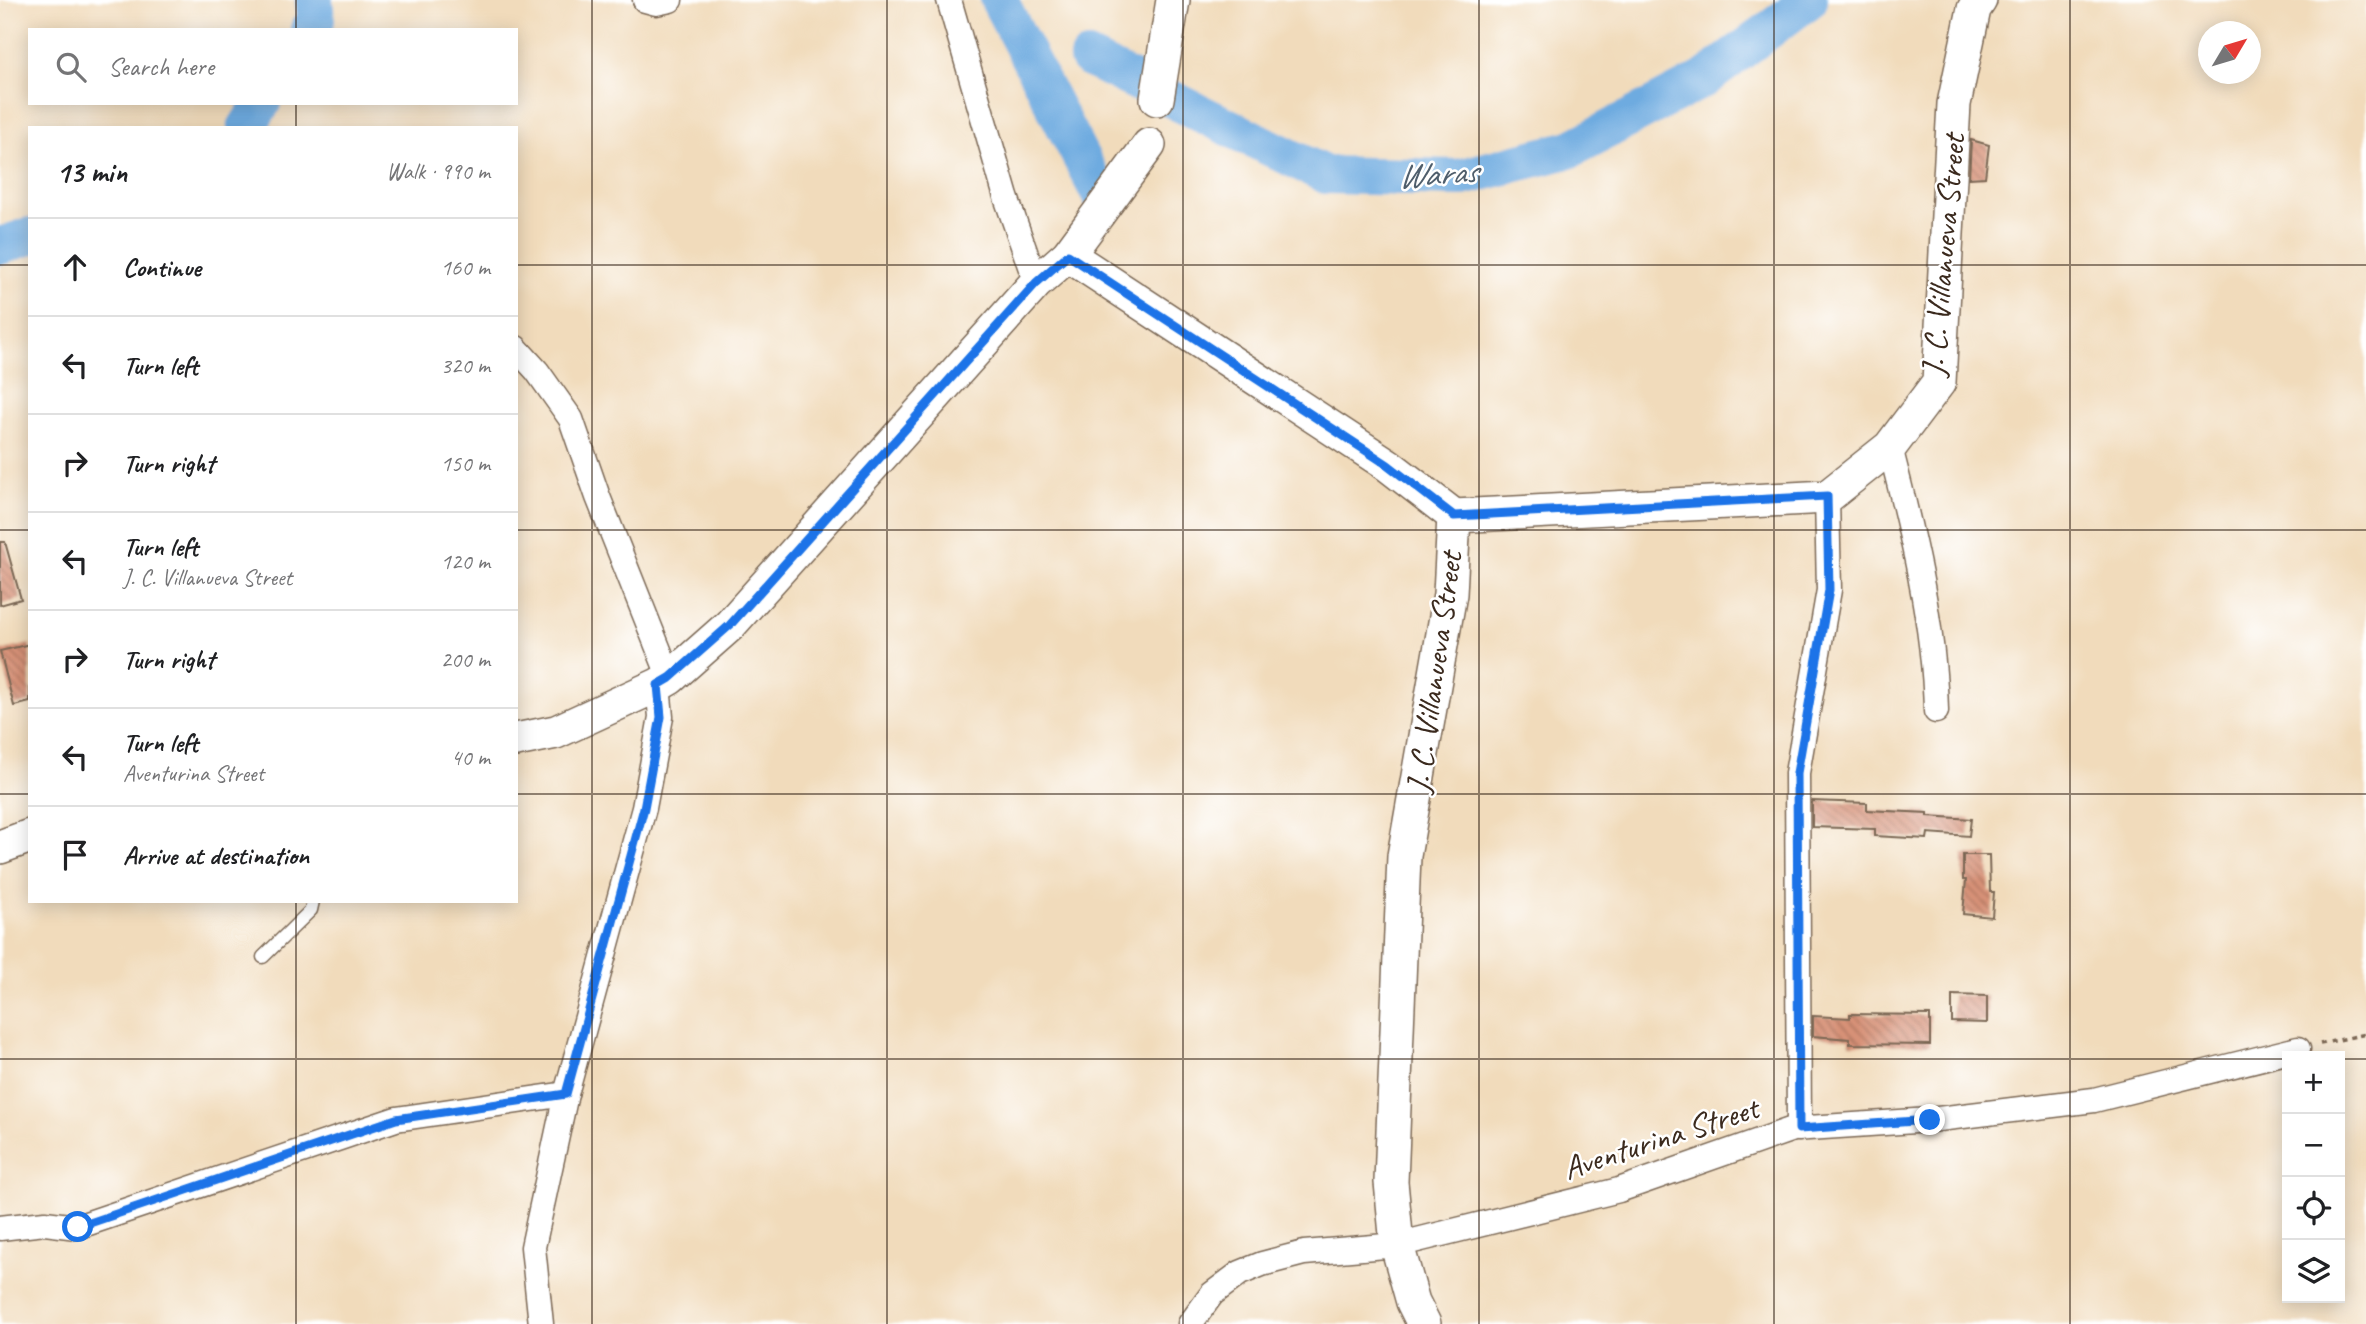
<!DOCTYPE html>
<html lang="en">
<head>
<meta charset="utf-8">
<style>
	:root { --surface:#fff; --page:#f2f2f2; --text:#202124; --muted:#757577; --line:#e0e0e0 }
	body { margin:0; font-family:Caveat,sans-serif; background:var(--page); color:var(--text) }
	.controls { position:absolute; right:21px; bottom:21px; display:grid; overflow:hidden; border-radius:0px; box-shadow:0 4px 18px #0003 }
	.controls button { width:63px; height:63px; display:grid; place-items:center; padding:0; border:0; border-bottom:2px solid var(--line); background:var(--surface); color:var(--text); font:35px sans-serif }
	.compass { position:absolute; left:2198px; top:21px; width:63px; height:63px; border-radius:50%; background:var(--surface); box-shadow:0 4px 18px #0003; rotate:52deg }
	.stop { position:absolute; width:21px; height:21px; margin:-16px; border:5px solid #1a73e8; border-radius:50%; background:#fff }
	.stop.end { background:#1a73e8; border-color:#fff; box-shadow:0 2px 7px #0008 }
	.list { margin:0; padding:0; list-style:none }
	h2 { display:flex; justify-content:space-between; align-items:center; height:91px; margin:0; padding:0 28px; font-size:30px }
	h2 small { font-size:23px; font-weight:400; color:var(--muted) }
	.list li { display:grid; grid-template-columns:46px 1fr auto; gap:21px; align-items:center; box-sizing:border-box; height:98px; padding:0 28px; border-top:2px solid var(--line) }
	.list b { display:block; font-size:26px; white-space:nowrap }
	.list p { margin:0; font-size:23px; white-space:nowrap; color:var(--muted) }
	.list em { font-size:23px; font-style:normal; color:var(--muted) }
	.icon { flex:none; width:38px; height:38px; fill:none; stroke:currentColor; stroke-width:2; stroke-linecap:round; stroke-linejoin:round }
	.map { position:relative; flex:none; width:2366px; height:1324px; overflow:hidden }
	.search { position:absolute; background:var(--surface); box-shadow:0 4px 18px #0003; left:28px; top:28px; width:490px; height:77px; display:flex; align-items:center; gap:18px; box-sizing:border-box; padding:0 24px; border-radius:0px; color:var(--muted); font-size:26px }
	.panel { position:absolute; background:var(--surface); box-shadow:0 4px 18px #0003; left:28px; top:126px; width:490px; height:777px; border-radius:0px }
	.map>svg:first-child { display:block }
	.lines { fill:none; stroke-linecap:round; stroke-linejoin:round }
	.river { stroke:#6eabe0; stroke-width:38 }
	.building { fill:url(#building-back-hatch) }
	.lane-casing { stroke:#7b6855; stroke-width:15 }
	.street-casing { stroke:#7b6855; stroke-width:27 }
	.secondary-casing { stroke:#7b6855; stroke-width:36 }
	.path { stroke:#7b6855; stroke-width:3.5; stroke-dasharray:5 5; stroke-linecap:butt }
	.lane { stroke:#fff; stroke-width:12 }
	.street { stroke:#fff; stroke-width:24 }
	.secondary { stroke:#fff; stroke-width:33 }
	.route { stroke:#1a73e8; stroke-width:9 }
	.grid { fill:none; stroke:#3b2a1e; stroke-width:2; stroke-opacity:0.55 }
	.labels { text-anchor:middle; stroke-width:5; stroke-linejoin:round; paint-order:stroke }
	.street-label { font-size:33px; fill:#3b2a1e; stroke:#fff }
	.water-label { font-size:35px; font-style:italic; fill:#4f5e6c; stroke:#fff }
</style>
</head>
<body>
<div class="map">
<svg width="2366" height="1324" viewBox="0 0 2366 1324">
	<defs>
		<pattern id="building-back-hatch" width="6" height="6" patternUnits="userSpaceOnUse" patternTransform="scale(1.75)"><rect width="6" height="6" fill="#d79177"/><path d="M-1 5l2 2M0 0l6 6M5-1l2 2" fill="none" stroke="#b07761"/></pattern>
	</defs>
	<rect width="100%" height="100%" fill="#fff"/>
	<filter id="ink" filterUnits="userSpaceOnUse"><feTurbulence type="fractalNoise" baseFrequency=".0143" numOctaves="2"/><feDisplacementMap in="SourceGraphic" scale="14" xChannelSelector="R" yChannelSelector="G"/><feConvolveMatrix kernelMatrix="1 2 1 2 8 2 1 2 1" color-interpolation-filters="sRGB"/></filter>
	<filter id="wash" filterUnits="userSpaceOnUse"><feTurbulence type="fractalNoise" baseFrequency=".00686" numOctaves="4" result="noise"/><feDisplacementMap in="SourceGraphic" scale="28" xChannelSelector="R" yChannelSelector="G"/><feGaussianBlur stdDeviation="1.57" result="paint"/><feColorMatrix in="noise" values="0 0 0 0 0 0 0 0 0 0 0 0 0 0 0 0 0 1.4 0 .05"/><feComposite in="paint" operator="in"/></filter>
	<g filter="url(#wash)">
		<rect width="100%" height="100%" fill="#f1dbbb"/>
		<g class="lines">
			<g class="river">
				<polyline points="999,0 1105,204"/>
				<polyline points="309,30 316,20 314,0"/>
				<polyline points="1088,58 1326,175 1459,178 1571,149 1704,79 1809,0"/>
				<polyline points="246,128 262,103"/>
				<polyline points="0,246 30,236"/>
			</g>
		</g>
		<g id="blocks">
			<g class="building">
				<polygon points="1971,140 1989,145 1985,177 1969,178"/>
				<polygon points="0,542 5,542 21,599 0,605"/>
				<polygon points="30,644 30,702 14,706 0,651"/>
				<polygon points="1812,801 1867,803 1867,810 1928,813 1928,816 1971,819 1969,836 1928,833 1927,839 1875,836 1875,829 1812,827"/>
				<polygon points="1963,855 1989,855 1990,892 1994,892 1992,917 1963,914 1966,880 1963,880"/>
				<polygon points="1952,995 1987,996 1987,1023 1952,1022"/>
				<polygon points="1850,1014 1930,1015 1930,1045 1850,1044 1850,1039 1813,1036 1813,1016 1850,1018"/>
			</g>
		</g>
	</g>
	<g filter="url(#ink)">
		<use href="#blocks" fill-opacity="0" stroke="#7b6855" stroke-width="2"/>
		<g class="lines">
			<g class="lane-casing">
				<polyline id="lane" points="263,957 311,910 313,901"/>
			</g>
			<g class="street-casing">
				<g id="street">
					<polyline points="645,0 656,3 670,0"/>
					<polyline points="949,0 1006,197 1036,283"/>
					<polyline points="516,348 537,371 571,419 598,497 670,678"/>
					<path d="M1890,447c22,86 44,175 46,264"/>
					<polyline points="1799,1129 1797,773 1829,590 1827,497"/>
					<polyline points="0,1228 45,1223 77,1227 396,1119 566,1094"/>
					<polyline points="541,1324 533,1247 566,1094 644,808 661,717 658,685"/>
					<polyline points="1190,1324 1212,1294 1240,1273 1262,1264 1304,1253 1397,1245 1619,1190 1793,1129 1930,1120 2094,1100 2298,1049"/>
				</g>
			</g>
			<g class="secondary-casing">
				<g id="secondary">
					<polyline points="1157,99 1173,0"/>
					<polyline points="1068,255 1388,465 1454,516"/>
					<polyline points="1454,516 1827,497 1890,447 1939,382 1954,104 1974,9 1980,0"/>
					<polyline points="516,740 556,732 658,685 670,678 730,625 1036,283 1068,255 1149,145"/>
					<polyline points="0,847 30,836"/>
					<polyline points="1424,1324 1413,1302 1397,1245 1391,1182 1404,856 1450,594 1454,516"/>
				</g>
			</g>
			<polyline class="path" points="2320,1044 2366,1034"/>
			<use href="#lane" class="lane"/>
			<use href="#street" class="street"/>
			<use href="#secondary" class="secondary"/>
		</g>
	</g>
	<g class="lines" filter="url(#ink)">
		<polyline class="route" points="78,1227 396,1119 566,1094 644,808 661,717 658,685 670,678 730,625 1036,283 1068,255 1388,465 1454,516 1827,496 1829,590 1797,773 1799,1129 1930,1120"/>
	</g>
	<path class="grid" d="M296,0v30M592,0v1324M887,0v1324M1183,0v1324M1479,0v1324M1774,0v1324M2070,0v1324M296,103v25M0,265h30M516,265h1850M0,530h30M516,530h1850M0,794h30M516,794h1850M296,901v423M0,1059h2287M2340,1059h26"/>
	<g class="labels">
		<g class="street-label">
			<text transform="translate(1942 255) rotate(-85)" y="12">J. C. Villanueva Street</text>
			<text transform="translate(1433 672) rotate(-82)" y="12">J. C. Villanueva Street</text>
			<text transform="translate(1660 1137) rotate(-18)" y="12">Aventurina Street</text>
		</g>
		<g class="water-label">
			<text transform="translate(1437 173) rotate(-4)" y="12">Waras</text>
		</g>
	</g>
</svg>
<div class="controls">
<button>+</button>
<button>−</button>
<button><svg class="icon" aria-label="locate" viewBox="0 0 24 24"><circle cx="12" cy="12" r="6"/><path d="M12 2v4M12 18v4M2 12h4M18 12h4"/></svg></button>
<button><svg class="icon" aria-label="layers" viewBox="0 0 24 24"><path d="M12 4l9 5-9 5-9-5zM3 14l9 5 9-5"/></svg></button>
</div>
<svg class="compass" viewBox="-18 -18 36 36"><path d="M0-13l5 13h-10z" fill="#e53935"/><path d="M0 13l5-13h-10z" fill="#757577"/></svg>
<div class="stop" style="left:78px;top:1227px"></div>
<div class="stop end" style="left:1930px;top:1120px"></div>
<div class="search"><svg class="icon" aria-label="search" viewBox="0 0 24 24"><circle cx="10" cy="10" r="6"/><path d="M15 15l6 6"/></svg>Search here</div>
<section class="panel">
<h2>13 min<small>Walk · 990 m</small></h2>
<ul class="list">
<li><svg class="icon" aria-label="ahead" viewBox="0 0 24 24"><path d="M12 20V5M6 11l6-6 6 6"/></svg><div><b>Continue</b></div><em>160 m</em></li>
<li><svg class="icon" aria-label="left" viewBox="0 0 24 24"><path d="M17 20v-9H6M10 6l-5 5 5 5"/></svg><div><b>Turn left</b></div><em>320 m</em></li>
<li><svg class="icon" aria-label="right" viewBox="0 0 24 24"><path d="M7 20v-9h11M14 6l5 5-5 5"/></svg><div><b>Turn right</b></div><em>150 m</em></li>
<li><svg class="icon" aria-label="left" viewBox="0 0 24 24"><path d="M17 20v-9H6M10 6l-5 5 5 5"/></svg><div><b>Turn left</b><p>J. C. Villanueva Street</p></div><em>120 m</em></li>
<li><svg class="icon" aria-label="right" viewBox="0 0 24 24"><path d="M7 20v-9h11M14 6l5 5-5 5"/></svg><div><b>Turn right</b></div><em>200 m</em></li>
<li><svg class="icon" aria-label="left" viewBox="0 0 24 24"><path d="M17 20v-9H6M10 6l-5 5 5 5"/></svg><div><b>Turn left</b><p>Aventurina Street</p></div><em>40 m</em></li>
<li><svg class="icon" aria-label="arrive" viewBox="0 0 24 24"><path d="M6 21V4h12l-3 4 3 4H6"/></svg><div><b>Arrive at destination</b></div></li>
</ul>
</section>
</div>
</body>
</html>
